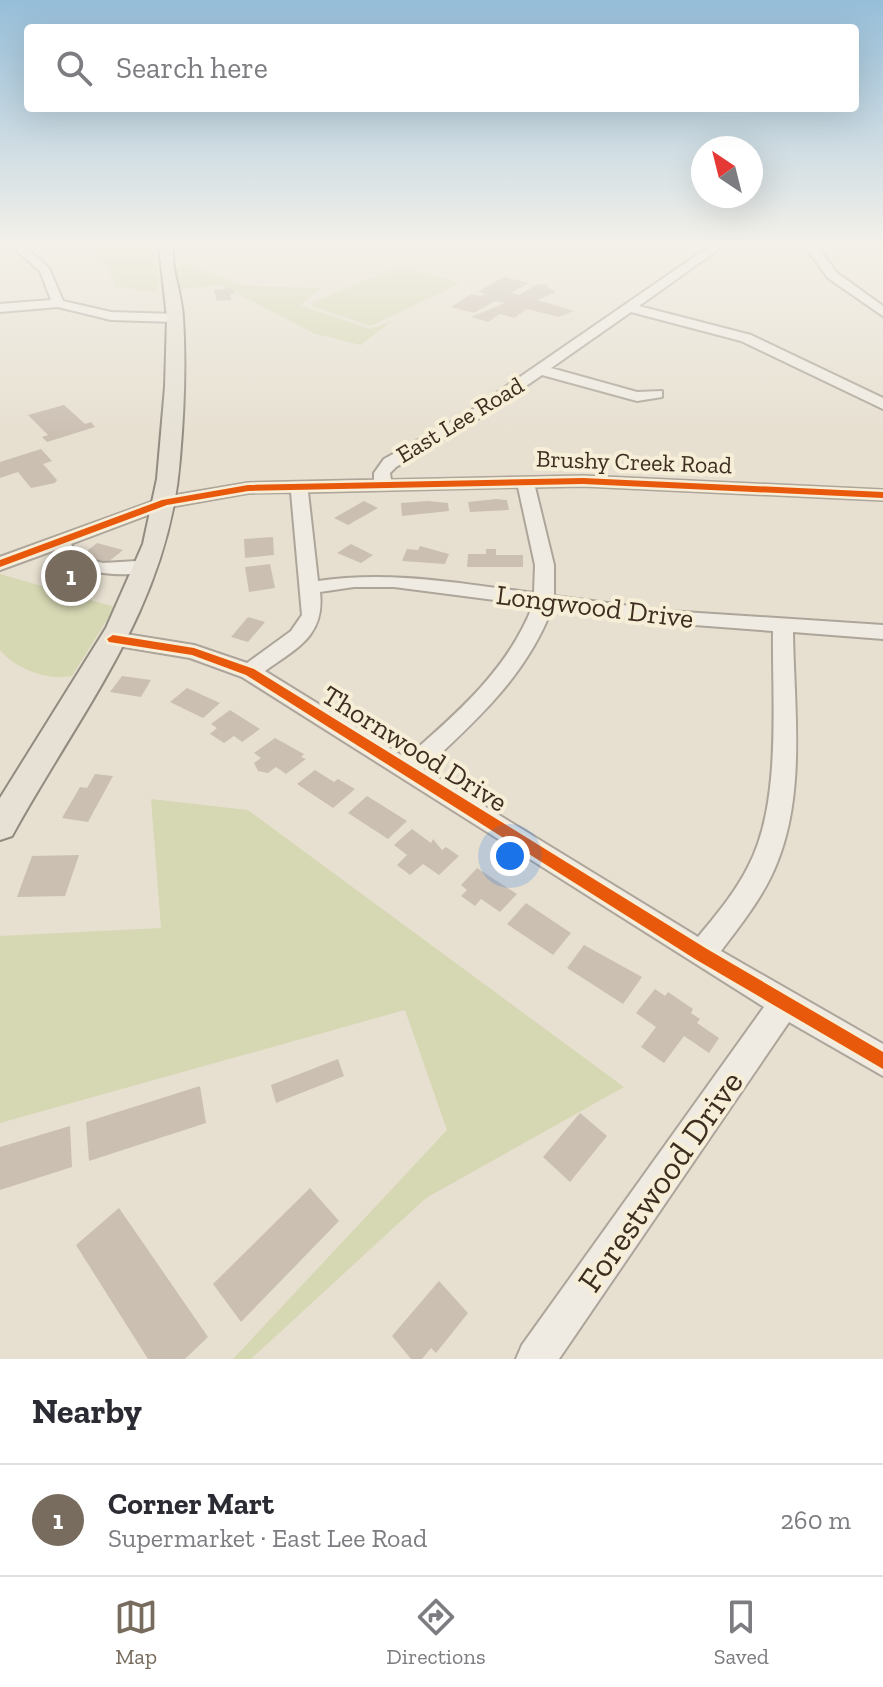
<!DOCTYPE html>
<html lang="en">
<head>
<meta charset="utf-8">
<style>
	:root { --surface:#fff; --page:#f7f7f7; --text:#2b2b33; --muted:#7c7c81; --line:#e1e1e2; --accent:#786c5e }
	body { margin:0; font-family:"Zilla Slab",serif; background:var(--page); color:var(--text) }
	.compass { position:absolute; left:691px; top:136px; width:72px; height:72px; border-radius:50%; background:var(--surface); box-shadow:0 8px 32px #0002; rotate:325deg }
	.you { position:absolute; left:510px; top:856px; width:28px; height:28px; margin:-20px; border:6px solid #fff; border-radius:50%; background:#1a73e8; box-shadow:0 0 0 12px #1a73e833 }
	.badge { display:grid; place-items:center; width:52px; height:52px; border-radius:50%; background:var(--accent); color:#fff; font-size:26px; font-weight:700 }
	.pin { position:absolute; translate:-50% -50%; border:4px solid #fff; box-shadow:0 2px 8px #0006 }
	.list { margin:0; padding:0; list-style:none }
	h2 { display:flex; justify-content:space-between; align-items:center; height:104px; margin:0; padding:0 32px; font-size:34px }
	h2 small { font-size:26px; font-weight:400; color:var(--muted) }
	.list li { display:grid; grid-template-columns:52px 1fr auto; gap:24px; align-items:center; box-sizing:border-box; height:112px; padding:0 32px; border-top:2px solid var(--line) }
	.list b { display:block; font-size:30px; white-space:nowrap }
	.list p { margin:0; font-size:26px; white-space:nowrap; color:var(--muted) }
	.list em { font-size:26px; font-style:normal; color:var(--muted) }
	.icon { flex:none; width:44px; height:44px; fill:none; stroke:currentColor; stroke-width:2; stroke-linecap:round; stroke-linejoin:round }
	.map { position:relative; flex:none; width:883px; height:1359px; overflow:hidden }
	.search { position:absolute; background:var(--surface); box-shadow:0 8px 32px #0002; left:24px; right:24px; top:24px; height:88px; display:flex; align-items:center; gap:20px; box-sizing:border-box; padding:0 28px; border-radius:8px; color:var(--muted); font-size:30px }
	.sheet { height:216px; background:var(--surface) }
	nav { display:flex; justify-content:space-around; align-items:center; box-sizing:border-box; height:112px; border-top:2px solid var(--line); background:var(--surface); font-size:22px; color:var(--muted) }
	nav a { display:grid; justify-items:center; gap:4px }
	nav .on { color:var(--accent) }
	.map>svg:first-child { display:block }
	.green { fill:#d6d7b3 }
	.building { fill:#cbbfb2 }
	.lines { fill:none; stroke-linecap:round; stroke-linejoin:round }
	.minor-casing { stroke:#ada599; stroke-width:4 }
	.major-casing { stroke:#928b80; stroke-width:4 }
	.minor { fill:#efebe3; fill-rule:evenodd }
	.major { fill:#e6e1d4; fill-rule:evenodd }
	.cycleway-casing { stroke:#f7eed8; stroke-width:5 }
	.cycleway { fill:#e8590c; fill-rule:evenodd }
	.labels { text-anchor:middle; stroke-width:8; stroke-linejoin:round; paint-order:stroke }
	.far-street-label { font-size:24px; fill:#3d2e20; stroke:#f7eed8 }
	.street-label { font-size:28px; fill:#3d2e20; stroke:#f7eed8 }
	.near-street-label { font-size:34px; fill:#3d2e20; stroke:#f7eed8 }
</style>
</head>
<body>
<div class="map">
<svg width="883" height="1359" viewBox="0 0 883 1359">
	<rect width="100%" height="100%" fill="#e7e0d1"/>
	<g class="green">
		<polygon points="97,246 152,246 160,279 155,292 116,287"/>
		<polygon points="185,264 245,286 322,288 300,305 370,329 392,321 361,345 315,334 221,285 178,290 175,269"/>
		<polygon points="407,268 461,283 371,326 311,306 313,302 394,269"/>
		<path d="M0,574l115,33 -43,69c-25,5 -56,-7 -72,-26z"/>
		<polygon points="151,799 248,810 624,1087 426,1198 251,1359 233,1359 447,1130 405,1010 0,1123 0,936 161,928"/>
	</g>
	<g class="building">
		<polygon points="504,277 529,283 511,293 519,295 536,285 549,284 546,286 556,292 537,300 574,311 559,317 527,309 514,318 500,314 488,322 471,317 505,303 495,301 474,313 451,307 471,294 481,296 485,294 478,292"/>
		<polygon points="231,288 235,294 230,294 232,300 217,301 214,290"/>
		<polygon points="64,405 85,424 91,422 95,427 47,442 42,437 48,435 28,415"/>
		<polygon points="41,449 52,461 43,464 57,480 55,483 31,488 18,472 0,478 0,462"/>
		<polygon points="496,499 507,500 509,510 470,512 468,502"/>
		<polygon points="364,501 378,508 348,525 334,518"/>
		<polygon points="428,501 448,503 449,511 402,516 401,503"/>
		<polygon points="273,537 274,555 245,558 244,539"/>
		<polygon points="97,543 123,550 102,567 76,560"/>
		<polygon points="351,544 373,555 361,563 337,553"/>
		<polygon points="420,546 449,554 445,564 402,561 407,549 418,550"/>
		<polygon points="486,549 496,549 496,555 523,555 523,567 467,567 468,554 486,554"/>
		<polygon points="61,563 99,574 80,590 42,579"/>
		<polygon points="270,564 275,588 249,592 245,567"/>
		<polygon points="248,617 265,622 248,642 231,637"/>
		<polygon points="122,676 151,680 141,697 110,692"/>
		<polygon points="187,688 220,703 203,718 170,702"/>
		<polygon points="230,710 260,729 242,742 234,736 224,743 210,734 217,728 211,724"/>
		<polygon points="275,738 304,754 301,757 306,759 286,774 276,767 268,773 258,771 254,763 261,758 254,753"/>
		<polygon points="315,770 334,782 338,779 355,789 333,808 297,784"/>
		<polygon points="95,774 113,776 88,822 62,818 80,787 87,788"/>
		<polygon points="367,796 407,821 388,839 348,813"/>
		<polygon points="412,829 431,843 433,839 442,850 446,847 459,856 439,875 423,864 410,875 397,865 407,855 394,845"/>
		<polygon points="79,855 65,896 17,897 32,856"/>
		<polygon points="477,868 517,894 500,912 481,899 475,906 461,896 467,890 461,885"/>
		<polygon points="526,903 571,933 553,955 507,924"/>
		<polygon points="584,945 642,977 623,1004 567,968"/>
		<polygon points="655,989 665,996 668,992 693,1009 691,1013 700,1019 697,1023 719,1038 709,1053 684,1036 664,1063 641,1047 656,1027 636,1013"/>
		<polygon points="338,1059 344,1076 276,1103 271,1085"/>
		<polygon points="200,1086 206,1123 89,1161 86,1122"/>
		<polygon points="580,1113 607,1136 570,1182 543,1157"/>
		<polygon points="70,1126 72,1167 0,1190 0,1147"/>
		<polygon points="310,1188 339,1221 241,1322 213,1284"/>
		<polygon points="119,1208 208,1337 185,1359 148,1359 76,1245"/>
		<polygon points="439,1281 468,1313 436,1353 431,1348 422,1359 411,1359 392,1336"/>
	</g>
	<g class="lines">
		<g class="minor-casing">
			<g id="minor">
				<polygon points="11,246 24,246 49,268 63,301 111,312 175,314 181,318 175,322 111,320 58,307 0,312 0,304 51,300 40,271"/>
				<path d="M710,246h13l-84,60 112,29 132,63v11l-142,-68 -110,-29 -80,56 86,24 25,-1v6l-25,4 -95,-26 -63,43 -83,49 -6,6 1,7 192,-4 300,14v10l-300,-14 -48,1 19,78v31l114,15 215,14v14l-90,-7c1,75 13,160 -16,231 -13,33 -35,60 -56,88l162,93v32l-94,-54 -230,337h-43l6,-14 242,-338 -522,-330 -52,-19 -84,-14 -3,-5 10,-7 81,13 53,18 44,-32 11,-16 -11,-123 -43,1 -79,14 -98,37 7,13 25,6 51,-3 3,4c-19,19 -71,7 -94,1l-8,-15 -55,20v-13l165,-60 83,-14 126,-3v-7l10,-14 85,-47zM518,487l17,78 -1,28c-72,-9 -143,-23 -216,-12l-10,-89zM354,587h40l139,18c-25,65 -76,108 -127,153l-141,-87c32,-23 60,-35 55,-79zM552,608l116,15 105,8c-1,71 9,172 -25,236 -13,26 -32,48 -50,70l-274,-168c52,-48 103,-94 128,-161z"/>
				<polygon points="805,246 817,246 837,273 883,306 883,316 828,278"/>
			</g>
		</g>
		<g class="major-casing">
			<path id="major" d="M159,246h14c-2,25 9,47 10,72 3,46 1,94 -3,140 -11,149 -99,252 -168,378l-12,4v-42l106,-170 37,-84 14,-65 8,-92 2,-69z"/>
		</g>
		<use href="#minor" class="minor"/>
		<use href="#major" class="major"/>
		<g class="cycleway-casing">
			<g id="cycleway">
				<polygon points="583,478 883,492 883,498 583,484 248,491 167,505 0,567 0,560 162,500 248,485"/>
				<polygon points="113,635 194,648 254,669 707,949 883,1052 883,1069 695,959 246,675 192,655 109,642 107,639"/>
			</g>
		</g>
		<use href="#cycleway" class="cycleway"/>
	</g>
	<linearGradient id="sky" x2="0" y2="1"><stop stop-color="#96bed9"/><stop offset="0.56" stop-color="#f4f1ea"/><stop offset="1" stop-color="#f4f1ea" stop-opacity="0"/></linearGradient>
	<rect width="883" height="436" fill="url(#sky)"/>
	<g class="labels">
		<g class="far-street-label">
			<text transform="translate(460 420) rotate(-31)" y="8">East Lee Road</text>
			<text transform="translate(634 462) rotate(2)" y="8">Brushy Creek Road</text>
		</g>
		<g class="street-label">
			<text transform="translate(595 606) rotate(7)" y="10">Longwood Drive</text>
			<text transform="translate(415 748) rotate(32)" y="10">Thornwood Drive</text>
		</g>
		<g class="near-street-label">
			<text transform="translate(660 1181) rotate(-55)" y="12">Forestwood Drive</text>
		</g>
	</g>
</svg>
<svg class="compass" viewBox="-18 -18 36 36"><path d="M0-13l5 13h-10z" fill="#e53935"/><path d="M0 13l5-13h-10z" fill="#7c7c81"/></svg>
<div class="you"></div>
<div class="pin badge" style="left:71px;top:576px">1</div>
<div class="search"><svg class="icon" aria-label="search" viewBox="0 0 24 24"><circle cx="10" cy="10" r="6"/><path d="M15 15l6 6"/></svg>Search here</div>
</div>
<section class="sheet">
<h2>Nearby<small></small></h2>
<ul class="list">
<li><span class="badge">1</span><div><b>Corner Mart</b><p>Supermarket · East Lee Road</p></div><em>260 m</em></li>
</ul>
</section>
<nav>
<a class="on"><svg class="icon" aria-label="map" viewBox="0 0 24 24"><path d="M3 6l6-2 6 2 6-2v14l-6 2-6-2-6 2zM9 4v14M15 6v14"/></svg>Map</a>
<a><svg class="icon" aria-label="directions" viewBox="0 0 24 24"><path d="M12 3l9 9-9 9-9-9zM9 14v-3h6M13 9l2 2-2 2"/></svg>Directions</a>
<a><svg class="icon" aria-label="saved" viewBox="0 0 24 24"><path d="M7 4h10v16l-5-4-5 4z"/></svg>Saved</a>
</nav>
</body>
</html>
